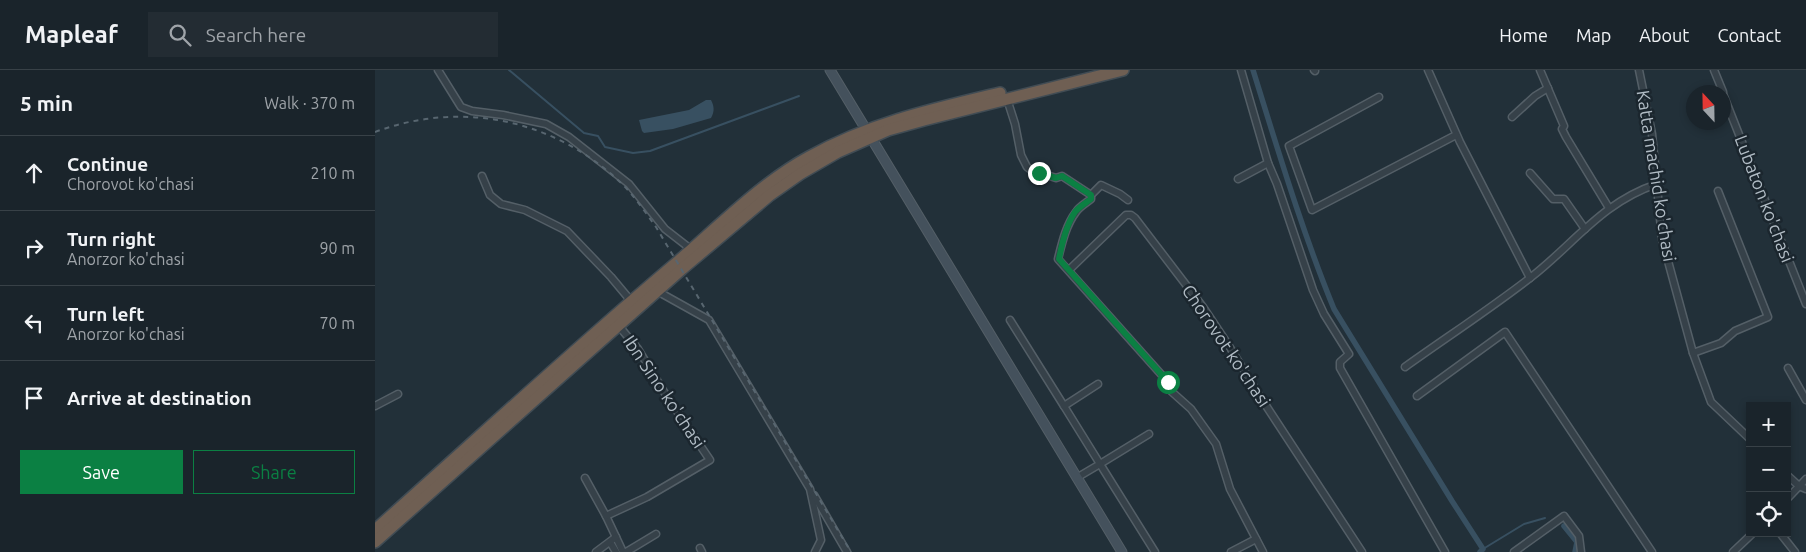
<!DOCTYPE html>
<html lang="en">
<head>
<meta charset="utf-8">
<style>
	:root { --surface:#1a242b; --page:#232c33; --text:#f1f3f6; --muted:#9fa4a9; --line:#384147; --accent:#0b8043 }
	body { margin:0; font-family:Ubuntu,sans-serif; background:var(--page); color:var(--text) }
	.controls { position:absolute; right:15px; bottom:15px; display:grid; overflow:hidden; border-radius:0px; box-shadow:0 2px 8px #0003 }
	.controls button { width:45px; height:45px; display:grid; place-items:center; padding:0; border:0; border-bottom:1px solid var(--line); background:var(--surface); color:var(--text); font:25px sans-serif }
	.compass { position:absolute; left:1311px; top:15px; width:45px; height:45px; border-radius:50%; background:var(--surface); box-shadow:0 2px 8px #0003; rotate:338deg }
	.stop { position:absolute; width:15px; height:15px; margin:-11px; border:4px solid #0b8043; border-radius:50%; background:#fff }
	.stop.end { background:#0b8043; border-color:#fff; box-shadow:0 1px 5px #0008 }
	.list { margin:0; padding:0; list-style:none }
	h2 { display:flex; justify-content:space-between; align-items:center; height:65px; margin:0; padding:0 20px; font-size:21px }
	h2 small { font-size:16px; font-weight:400; color:var(--muted) }
	.list li { display:grid; grid-template-columns:32px 1fr auto; gap:15px; align-items:center; box-sizing:border-box; height:75px; padding:0 20px; border-top:1px solid var(--line) }
	.list b { display:block; font-size:19px; white-space:nowrap }
	.list p { margin:0; font-size:16px; white-space:nowrap; color:var(--muted) }
	.list em { font-size:16px; font-style:normal; color:var(--muted) }
	.actions { display:flex; gap:10px; padding:15px 20px }
	.actions a { flex:1; padding:11px 0; border:1px solid var(--accent); border-radius:0px; text-align:center; font-size:18px; color:var(--accent) }
	.actions .main { background:var(--accent); color:#fff }
	.icon { flex:none; width:28px; height:28px; fill:none; stroke:currentColor; stroke-width:2; stroke-linecap:round; stroke-linejoin:round }
	.map { position:relative; flex:none; width:1431px; height:482px; overflow:hidden }
	header { display:flex; align-items:center; gap:30px; box-sizing:border-box; height:70px; padding:0 25px; background:var(--surface); border-bottom:1px solid var(--line) }
	header strong { font-size:24px }
	nav { display:flex; gap:28px; margin-inline-start:auto; font-size:18px }
	.search { width:350px; height:45px; background:var(--page); display:flex; align-items:center; gap:12px; box-sizing:border-box; padding:0 18px; border-radius:0px; color:var(--muted); font-size:19px }
	main { display:flex }
	aside { flex:1; background:var(--surface) }
	.map>svg:first-child { display:block }
	.water { fill:#385061 }
	.lines { fill:none; stroke-linecap:round; stroke-linejoin:round }
	.stream { stroke:#385061; stroke-width:2 }
	.canal { stroke:#385061; stroke-width:5.5 }
	.street-casing { stroke:#545f67; stroke-width:9 }
	.secondary-casing { stroke:#545f67; stroke-width:11 }
	.highway-casing { stroke:#414c54; stroke-width:14 }
	.street { stroke:#364149; stroke-width:6 }
	.secondary { stroke:#44515c; stroke-width:9 }
	.highway { stroke:#6f5f53; stroke-width:11 }
	.rail { stroke:#586670; stroke-width:2; stroke-dasharray:5 5; stroke-linecap:butt }
	.route { stroke:#0b8043; stroke-width:6 }
	.labels { text-anchor:middle; stroke-width:5; stroke-linejoin:round; paint-order:stroke }
	.street-label { font-size:18px; fill:#b1bcc5; stroke:#1b262e }
</style>
</head>
<body>
<header>
<strong>Mapleaf</strong>
<div class="search"><svg class="icon" aria-label="search" viewBox="0 0 24 24"><circle cx="10" cy="10" r="6"/><path d="M15 15l6 6"/></svg>Search here</div>
<nav><a>Home</a><a>Map</a><a>About</a><a>Contact</a></nav>
</header>
<main>
<aside>
<h2>5 min<small>Walk · 370 m</small></h2>
<ul class="list">
<li><svg class="icon" aria-label="ahead" viewBox="0 0 24 24"><path d="M12 20V5M6 11l6-6 6 6"/></svg><div><b>Continue</b><p>Chorovot ko'chasi</p></div><em>210 m</em></li>
<li><svg class="icon" aria-label="right" viewBox="0 0 24 24"><path d="M7 20v-9h11M14 6l5 5-5 5"/></svg><div><b>Turn right</b><p>Anorzor ko'chasi</p></div><em>90 m</em></li>
<li><svg class="icon" aria-label="left" viewBox="0 0 24 24"><path d="M17 20v-9H6M10 6l-5 5 5 5"/></svg><div><b>Turn left</b><p>Anorzor ko'chasi</p></div><em>70 m</em></li>
<li><svg class="icon" aria-label="arrive" viewBox="0 0 24 24"><path d="M6 21V4h12l-3 4 3 4H6"/></svg><div><b>Arrive at destination</b></div></li>
</ul>
<div class="actions"><a class="main">Save</a><a>Share</a></div>
</aside>
<div class="map">
<svg width="1431" height="482" viewBox="0 0 1431 482">
	<rect width="100%" height="100%" fill="#223039"/>
	<path class="water" d="M331,30h5c3,6 4,11 0,18l-38,11 -29,4 -2,-2 -3,-11 50,-10z"/>
	<g class="lines">
		<g class="stream">
			<polyline points="134,0 209,63 223,66 230,77 258,83 275,81 424,26"/>
			<polyline points="1108,479 1149,454 1170,448"/>
		</g>
		<g class="canal">
			<path d="M878,0c25,80 49,161 81,239l118,192 31,48 -3,3"/>
			<polyline points="1189,456 1202,472 1200,482"/>
		</g>
		<g class="street-casing">
			<g id="street">
				<polyline points="63,0 86,37 97,41 128,45 171,54 194,67 254,114 290,159 317,180"/>
				<polyline points="866,0 893,93 902,114 938,220 949,244 974,284 965,292 965,298 1070,482"/>
				<polyline points="939,0 940,1"/>
				<polyline points="1053,0 1085,72 1155,208"/>
				<polyline points="1165,0 1189,56 1187,59 1191,67 1234,138"/>
				<polyline points="1264,0 1277,64 1287,169 1318,283 1336,332 1375,369"/>
				<polyline points="1339,0 1348,22"/>
				<polyline points="1348,24 1431,234"/>
				<polyline points="1004,27 914,76 937,140 1081,65"/>
				<path d="M632,29l8,25 6,31 6,12 4,3 25,8 6,-2 29,19v4c-5,4 -12,8 -15,13 -10,13 -14,31 -18,47l110,123 4,10 19,17 25,35 14,45 33,63"/>
				<polyline points="1137,47 1160,26 1173,18"/>
				<polyline points="1155,103 1178,129 1189,129 1210,159"/>
				<polyline points="107,106 115,125 126,134 150,140 192,161 236,207 256,231"/>
				<polyline points="863,109 893,93"/>
				<polyline points="716,125 726,115 745,124 753,130"/>
				<polyline points="694,200 751,145 756,145 760,148 828,237 854,276 886,328 987,482"/>
				<polyline points="282,221 334,250 435,419 446,470 440,482"/>
				<polyline points="635,250 689,336"/>
				<polyline points="1318,283 1346,273 1360,261 1393,247 1343,121"/>
				<path d="M1030,297c42,-30 85,-58 125,-89 43,-33 72,-76 127,-94"/>
				<polyline points="1413,298 1431,330"/>
				<polyline points="1042,326 1130,262 1277,482"/>
				<polyline points="0,336 23,324"/>
				<polyline points="774,364 725,394 780,482"/>
				<polyline points="1412,405 1424,416 1431,419"/>
				<polyline points="703,407 725,394 689,336 723,314"/>
				<polyline points="210,408 231,446 248,482"/>
				<polyline points="439,425 472,482"/>
				<polyline points="1412,429 1431,409"/>
				<polyline points="231,446 272,427 335,390 291,325 263,279 243,255"/>
				<polyline points="1405,463 1420,482"/>
				<polyline points="235,472 241,482"/>
				<polyline points="325,478 327,482"/>
				<polyline points="221,482 241,467"/>
				<polyline points="251,482 281,464"/>
				<polyline points="856,482 881,469"/>
				<polyline points="1139,482 1189,446 1204,466 1206,482"/>
				<polyline points="1358,482 1378,463"/>
			</g>
		</g>
		<g class="secondary-casing">
			<polyline id="secondary" points="455,0 747,482"/>
		</g>
		<g class="highway-casing">
			<g id="highway">
				<path d="M0,460c100,-89 198,-180 300,-266 41,-35 87,-82 134,-107 61,-34 124,-48 191,-64"/>
				<polyline points="0,472 307,199 395,125 425,104 463,82 513,60 549,50 748,0"/>
			</g>
		</g>
		<use href="#street" class="street"/>
		<use href="#secondary" class="secondary"/>
		<use href="#highway" class="highway"/>
		<path class="rail" d="M0,62c86,-32 178,-13 245,50 14,13 25,30 36,45l195,325"/>
	</g>
	<g class="lines">
		<path class="route" d="M664,103l17,5 6,-2 29,19v4c-5,4 -12,8 -16,13 -9,13 -13,31 -16,47l109,123"/>
	</g>
	<g class="labels">
		<g class="street-label">
			<text transform="translate(1281 106) rotate(81)" y="6">Katta machid ko'chasi</text>
			<text transform="translate(1389 129) rotate(69)" y="6">Lubaton ko'chasi</text>
			<text transform="translate(851 276) rotate(56)" y="6">Chorovot ko'chasi</text>
			<text transform="translate(289 322) rotate(56)" y="6">Ibn Sino ko'chasi</text>
		</g>
	</g>
</svg>
<div class="controls">
<button>+</button>
<button>−</button>
<button><svg class="icon" aria-label="locate" viewBox="0 0 24 24"><circle cx="12" cy="12" r="6"/><path d="M12 2v4M12 18v4M2 12h4M18 12h4"/></svg></button>
</div>
<svg class="compass" viewBox="-18 -18 36 36"><path d="M0-13l5 13h-10z" fill="#e53935"/><path d="M0 13l5-13h-10z" fill="#9fa4a9"/></svg>
<div class="stop" style="left:793px;top:312px"></div>
<div class="stop end" style="left:664px;top:103px"></div>
</div>
</main>
</body>
</html>
